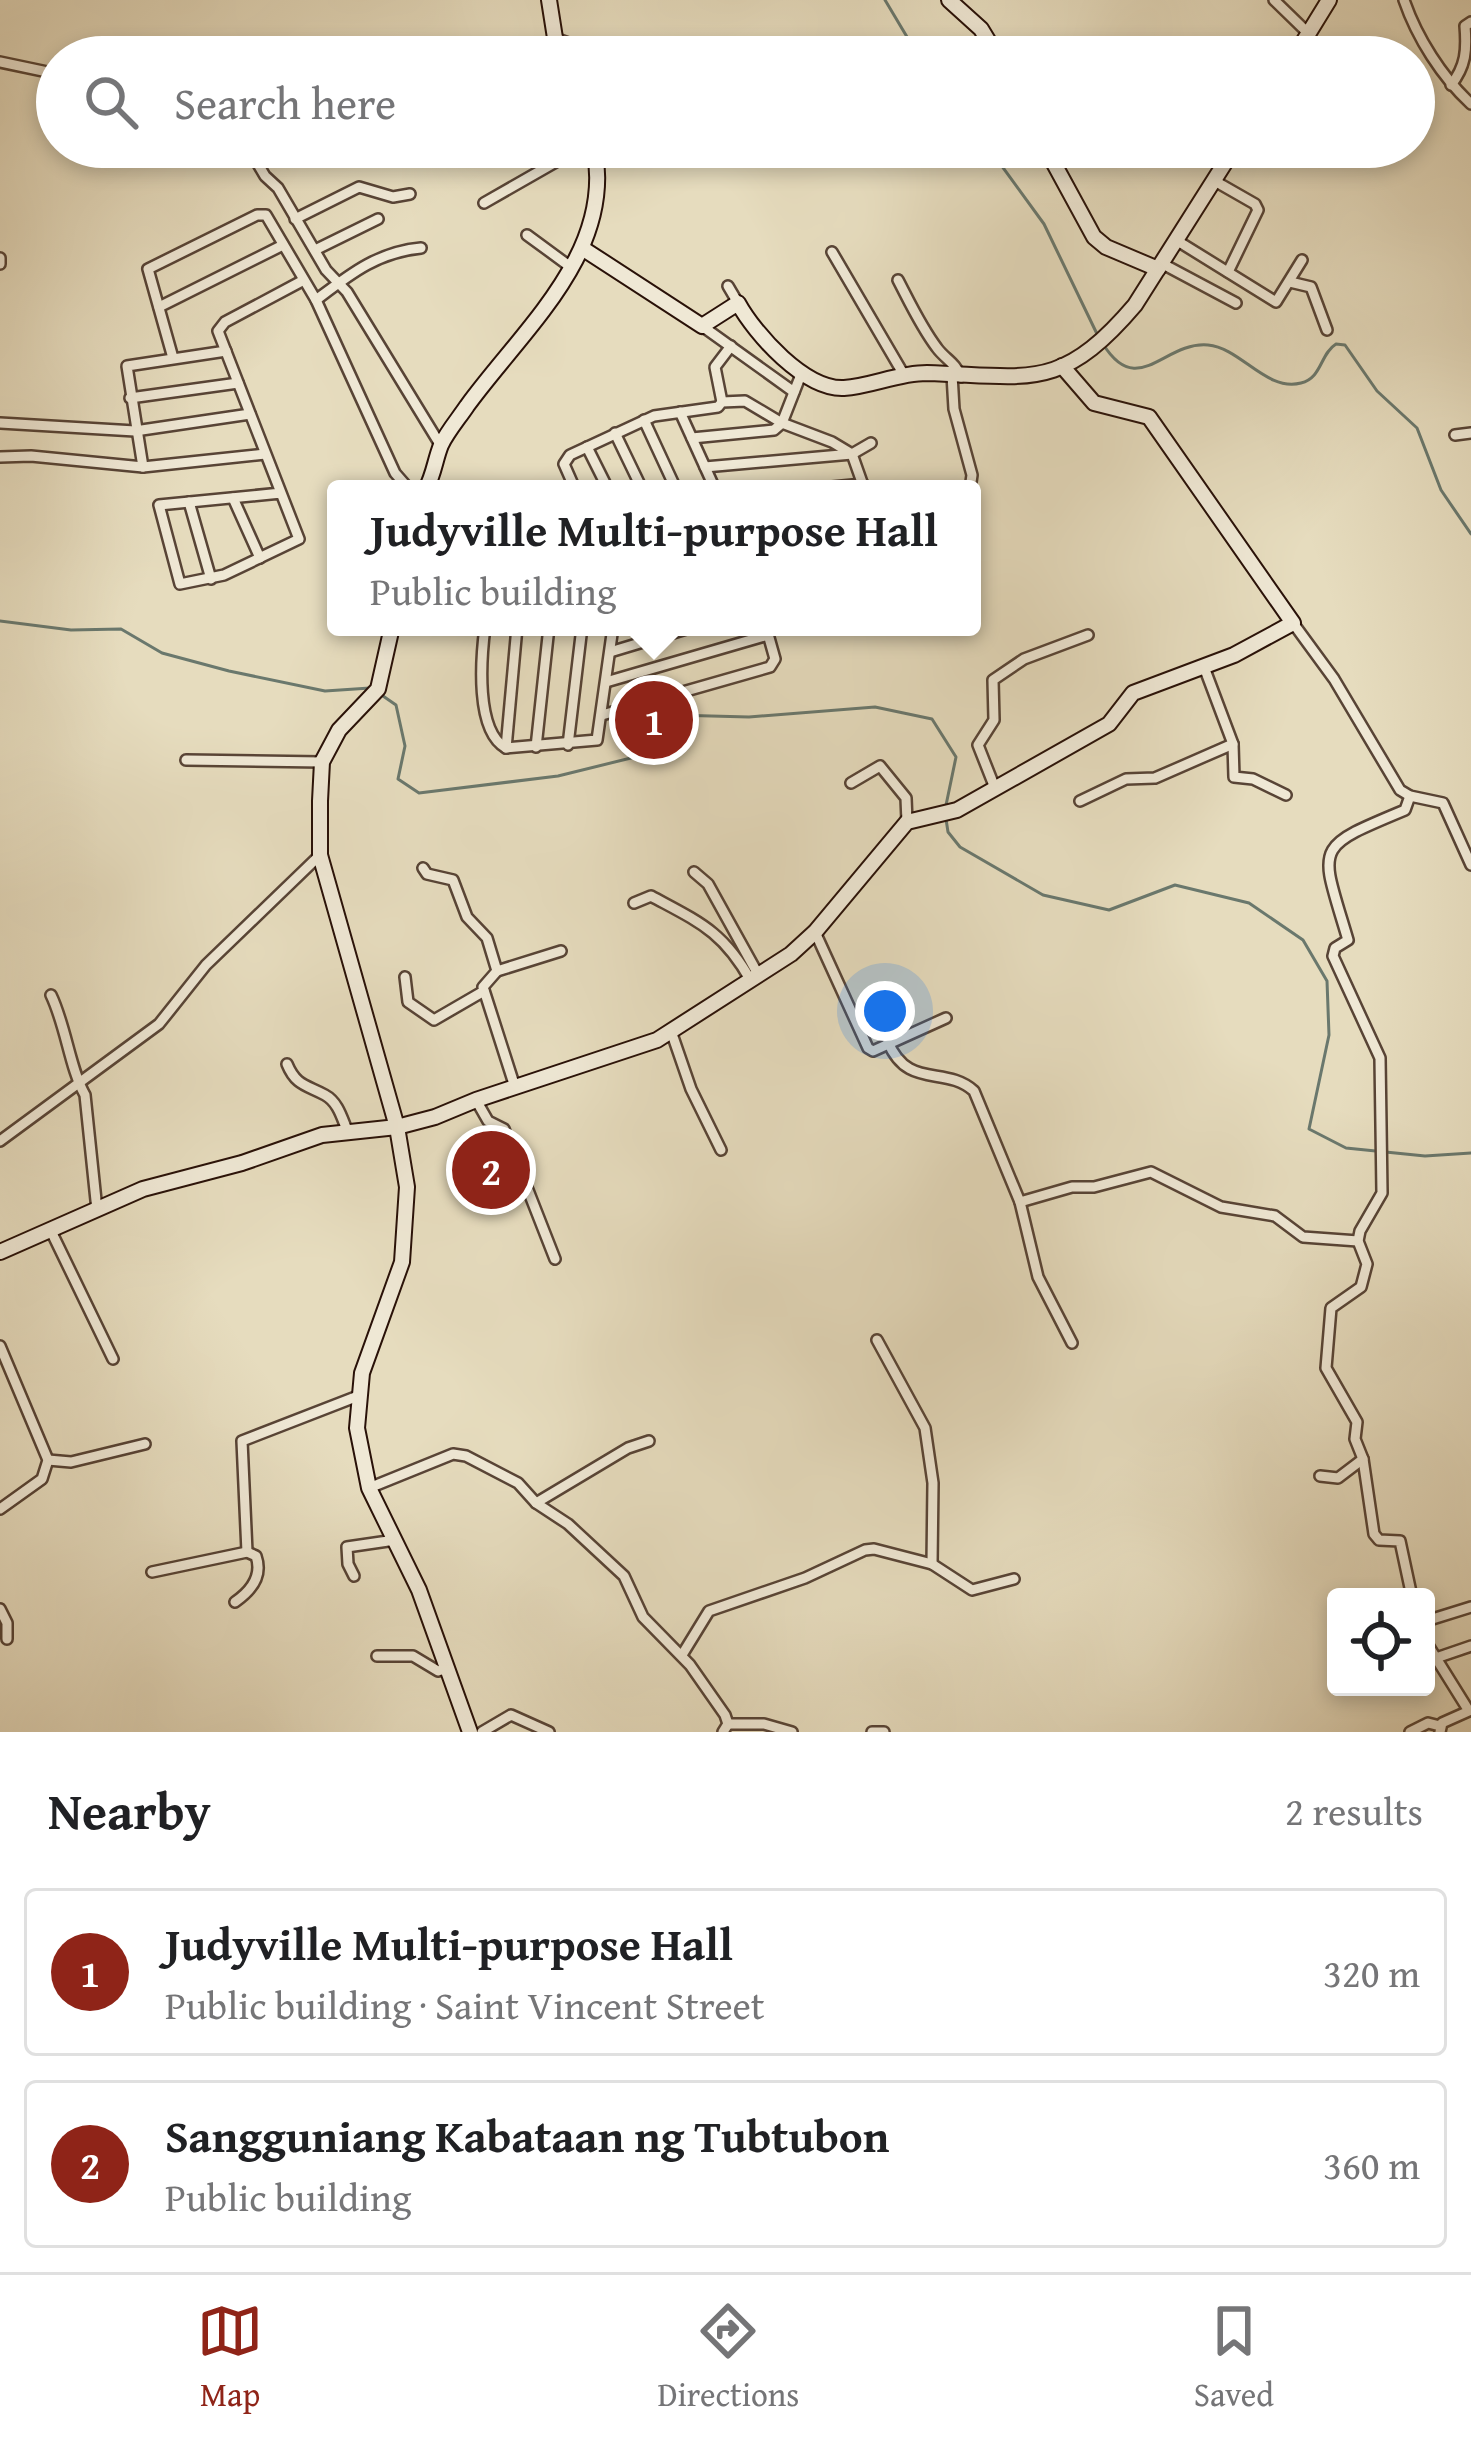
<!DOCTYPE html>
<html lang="en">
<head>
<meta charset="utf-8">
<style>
	:root { --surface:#fff; --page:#f2f2f2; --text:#202124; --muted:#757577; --line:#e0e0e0; --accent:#8f2418 }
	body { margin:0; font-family:"Gentium Book Plus",serif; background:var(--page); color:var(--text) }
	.controls { position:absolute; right:36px; bottom:36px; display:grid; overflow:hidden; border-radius:12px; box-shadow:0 6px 18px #0003 }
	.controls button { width:108px; height:108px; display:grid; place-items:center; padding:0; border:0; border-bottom:3px solid var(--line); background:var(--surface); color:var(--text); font:60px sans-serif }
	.you { position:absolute; left:885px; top:1011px; width:42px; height:42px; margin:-30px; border:9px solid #fff; border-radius:50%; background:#1a73e8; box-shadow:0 0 0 18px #1a73e833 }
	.badge { display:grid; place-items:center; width:78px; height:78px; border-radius:50%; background:var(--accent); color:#fff; font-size:39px; font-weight:700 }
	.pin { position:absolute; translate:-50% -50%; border:6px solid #fff; box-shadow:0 3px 12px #0006 }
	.popup { position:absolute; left:327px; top:480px; width:654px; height:156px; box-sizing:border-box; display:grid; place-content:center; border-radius:12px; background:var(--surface); filter:drop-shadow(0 3px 9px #0005); font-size:39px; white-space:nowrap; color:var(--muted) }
	.popup b { font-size:45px; color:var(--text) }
	.popup::after { content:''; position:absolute; left:50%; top:100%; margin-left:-24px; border:24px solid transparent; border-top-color:var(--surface) }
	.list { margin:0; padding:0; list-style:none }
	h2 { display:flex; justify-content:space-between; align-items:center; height:156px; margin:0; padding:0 48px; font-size:51px }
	h2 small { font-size:39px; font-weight:400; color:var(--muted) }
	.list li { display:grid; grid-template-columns:78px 1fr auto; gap:36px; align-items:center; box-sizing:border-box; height:168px; margin:0 24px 24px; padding:0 24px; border:3px solid var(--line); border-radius:12px }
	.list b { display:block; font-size:45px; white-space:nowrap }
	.list p { margin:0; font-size:39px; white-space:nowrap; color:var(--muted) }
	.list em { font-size:39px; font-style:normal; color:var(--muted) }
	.icon { flex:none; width:66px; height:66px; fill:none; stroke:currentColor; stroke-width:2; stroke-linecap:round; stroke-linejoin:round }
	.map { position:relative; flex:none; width:1471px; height:1732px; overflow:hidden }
	.search { position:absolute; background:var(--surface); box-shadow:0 6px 18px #0003; left:36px; right:36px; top:36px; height:132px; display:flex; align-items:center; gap:30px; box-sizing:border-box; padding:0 42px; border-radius:66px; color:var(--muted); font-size:45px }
	.sheet { height:540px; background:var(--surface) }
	nav { display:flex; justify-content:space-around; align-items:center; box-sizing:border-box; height:168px; border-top:3px solid var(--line); background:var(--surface); font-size:33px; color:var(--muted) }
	nav a { display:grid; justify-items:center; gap:6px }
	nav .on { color:var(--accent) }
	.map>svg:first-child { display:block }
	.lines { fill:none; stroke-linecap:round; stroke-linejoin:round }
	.stream { stroke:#6a786d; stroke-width:3 }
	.street-casing { stroke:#584436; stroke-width:14 }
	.secondary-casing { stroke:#291108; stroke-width:18 }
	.street { stroke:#efe8d5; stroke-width:9 }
	.secondary { stroke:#efe8d5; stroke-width:14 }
</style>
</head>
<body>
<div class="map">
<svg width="1471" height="1732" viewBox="0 0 1471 1732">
	<rect width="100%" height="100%" fill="#e6dcbe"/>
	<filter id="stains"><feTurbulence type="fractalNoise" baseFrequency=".00167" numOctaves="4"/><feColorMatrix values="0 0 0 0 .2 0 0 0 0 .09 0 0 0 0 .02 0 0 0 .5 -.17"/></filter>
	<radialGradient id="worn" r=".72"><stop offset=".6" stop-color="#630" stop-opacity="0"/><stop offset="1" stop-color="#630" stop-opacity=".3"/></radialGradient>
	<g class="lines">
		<g class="stream">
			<polyline points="885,0 919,57"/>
			<polyline points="988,147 1044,224 1098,336"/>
			<path d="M1103,344c35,56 61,-3 105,1 33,3 58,47 93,38 21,-5 19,-29 35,-39l9,1 32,46 40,37 24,62 30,44"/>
			<polyline points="0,621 71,630 121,629 162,653 229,671 325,691 370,688"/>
			<polyline points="383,696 396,705 405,746 398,779 419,793 558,776 635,757 665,730 673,715 749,717 875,707 932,719 956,757 945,810"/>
			<polyline points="946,819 948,832 960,847 1043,895 1109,910 1175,885 1249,903 1303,940 1327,981 1329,1035 1309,1129 1346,1148 1425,1156 1471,1153"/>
		</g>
		<g class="street-casing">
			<g id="street">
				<polyline points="1274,0 1309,34"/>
				<path d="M1404,0c13,38 38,77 67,104"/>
				<polyline points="555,38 604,56 628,57"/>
				<polyline points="0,62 57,74"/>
				<path d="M1451,85c15,-19 16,-35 14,-59l6,-4"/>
				<polyline points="248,147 265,176 278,188 326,270 347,292 441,446"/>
				<polyline points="1213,180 1255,204 1258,210 1228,272"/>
				<polyline points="484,203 582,147"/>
				<polyline points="295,219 359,187 393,197 410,194"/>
				<polyline points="527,235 572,268"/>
				<polyline points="1176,240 1276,302 1302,260"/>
				<polyline points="315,250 378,219"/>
				<polyline points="832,252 904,375"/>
				<polyline points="0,258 0,264"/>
				<polyline points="1161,263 1236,303"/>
				<path d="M898,280c12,23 23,47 39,68 8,11 18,14 24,29"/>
				<polyline points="1290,282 1311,287 1327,330"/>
				<polyline points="728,286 738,303"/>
				<path d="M316,300c33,-25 61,-48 105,-52"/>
				<polyline points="159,307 283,245"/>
				<polyline points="702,326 794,392"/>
				<polyline points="173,358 148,269 257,215 266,215 316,300 395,473 409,489"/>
				<polyline points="952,375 954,409 972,475 970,489"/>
				<polyline points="130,398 238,383"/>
				<polyline points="722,402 715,367 731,346"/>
				<polyline points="680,412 715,489"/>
				<polyline points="644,420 676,489"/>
				<polyline points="0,423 135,431 250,414"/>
				<polyline points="615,433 642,489"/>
				<polyline points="1455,435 1471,433"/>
				<polyline points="692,438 774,430 782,423 802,372"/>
				<polyline points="587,447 608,489"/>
				<polyline points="852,454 864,488"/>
				<polyline points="0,457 31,456 143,467 265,454"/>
				<polyline points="143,467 127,366 226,351"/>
				<polyline points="705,467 852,454 871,443"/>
				<polyline points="575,489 564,464 570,455 654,416 718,407 722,402 745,401 782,423 832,442 852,454"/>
				<polyline points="811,489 863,484"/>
				<polyline points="281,493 159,505 180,584 224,575 299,539 218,331 225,322 302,281"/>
				<polyline points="233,498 260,558"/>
				<polyline points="189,502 211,579"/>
				<polyline points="1293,623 1334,679 1400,790 1410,796 1443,803 1471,865"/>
				<path d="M485,627c-4,31 -10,104 21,121l91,-8 16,-113"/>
				<polyline points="610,652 693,627"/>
				<polyline points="1204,667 1233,744 1234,777 1253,779 1286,795"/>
				<polyline points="606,682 768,635"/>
				<polyline points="602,715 770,667 775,659 766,627"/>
				<polyline points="568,745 582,627"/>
				<polyline points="536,747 549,627"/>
				<polyline points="506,748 517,627"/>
				<polyline points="186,760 322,762"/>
				<polyline points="851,783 880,766 906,798 907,822"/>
				<polyline points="995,788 978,745 994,720 993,680 1024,659 1088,635"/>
				<path d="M1410,796l-5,14c-94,39 -85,35 -57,130l-13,8 -2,8 47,102 2,135 -22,38 -2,10 9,23 -6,23 -30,21 -5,60 31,54 -2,17 8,20 11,75 5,6 21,1 12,56"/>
				<polyline points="1080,801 1126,779 1155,778 1233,744"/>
				<polyline points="423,868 427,874 453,880 467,917 487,938 497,971 483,987 515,1087"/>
				<polyline points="694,872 708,884 759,976"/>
				<path d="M634,903l17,-7c48,26 72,35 100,85"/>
				<polyline points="815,932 868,1048 873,1051 946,1018"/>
				<polyline points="497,971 561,951"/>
				<polyline points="405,977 408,1002 434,1020 484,991"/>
				<path d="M51,995c15,31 19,74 34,100l12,115"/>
				<polyline points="671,1031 691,1089 721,1150"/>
				<path d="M888,1042c20,48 57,23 86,49l46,111 52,-15h22l57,-15 70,35 54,9 28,21 55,4"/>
				<path d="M287,1064c9,22 20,21 38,31 13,7 17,23 22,35"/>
				<polyline points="476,1100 488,1121 504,1129 555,1259"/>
				<polyline points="0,1141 159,1024 206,965 320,855"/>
				<polyline points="1020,1202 1038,1277 1072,1343"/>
				<polyline points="51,1231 113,1359"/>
				<polyline points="877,1340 925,1428 933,1483 932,1564"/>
				<polyline points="0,1346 48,1460 42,1479 0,1509"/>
				<polyline points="48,1460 71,1462 145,1444"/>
				<polyline points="1320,1476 1338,1478 1363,1459"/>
				<polyline points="369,1488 453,1454 466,1456 518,1483 536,1503 568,1524 624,1576 643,1617 690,1665 725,1715 728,1724 723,1732"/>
				<polyline points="536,1503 628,1448 649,1441"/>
				<polyline points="247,1552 242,1441 358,1396"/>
				<path d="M152,1572l95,-20 9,4c7,20 -5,35 -21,46"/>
				<polyline points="354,1576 348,1564 347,1547 395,1540"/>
				<polyline points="0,1609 7,1623 7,1639"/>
				<polyline points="1426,1621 1471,1607"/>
				<polyline points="1426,1642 1469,1711 1442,1723 1440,1732"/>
				<polyline points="682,1655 709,1611 805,1578 865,1550 874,1549 932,1564 972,1590 1014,1579"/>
				<polyline points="377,1656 413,1656 438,1671 448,1668"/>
				<polyline points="1436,1658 1471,1646"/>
				<polyline points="728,1724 764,1724 792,1732"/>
				<polyline points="482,1732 511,1715 549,1732"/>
				<polyline points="872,1732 884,1732"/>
				<polyline points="1410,1732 1428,1723 1440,1726"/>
			</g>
		</g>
		<g class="secondary-casing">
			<g id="secondary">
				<polyline points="549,0 558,57"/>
				<polyline points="949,0 981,29 998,57"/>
				<polyline points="1294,57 1329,0"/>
				<polyline points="1045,147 1094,237 1106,247 1158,269"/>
				<path d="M582,248l120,78 36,-23c17,31 67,87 106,85 28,-2 54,-15 83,-15 102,3 133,20 208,-68l100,-158"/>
				<path d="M426,489c8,-15 9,-29 15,-44 6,-13 18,-27 26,-39 55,-76 149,-154 127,-259"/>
				<polyline points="392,627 378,689 339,730 322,762 320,801 320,855 397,1127 407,1187 402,1262 362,1373 357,1428 369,1488 419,1590 470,1732"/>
				<polyline points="0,1252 143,1189 242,1163 322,1135 397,1127 435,1117 476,1100 657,1040 791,954 815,932 907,822 957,810 1109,724 1133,693 1234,655 1293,623 1149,417 1094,403 1062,366"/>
			</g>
		</g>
		<use href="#street" class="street"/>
		<use href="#secondary" class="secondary"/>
	</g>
	<rect width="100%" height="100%" filter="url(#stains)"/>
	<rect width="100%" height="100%" fill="url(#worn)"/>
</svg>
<div class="controls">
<button><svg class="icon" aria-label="locate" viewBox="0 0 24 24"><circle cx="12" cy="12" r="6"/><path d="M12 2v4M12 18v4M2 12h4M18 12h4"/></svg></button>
</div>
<div class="you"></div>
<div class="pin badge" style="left:654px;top:720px">1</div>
<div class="popup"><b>Judyville Multi-purpose Hall</b>Public building</div>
<div class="pin badge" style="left:491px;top:1170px">2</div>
<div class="search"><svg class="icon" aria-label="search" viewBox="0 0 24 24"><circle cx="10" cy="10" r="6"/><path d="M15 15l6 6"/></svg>Search here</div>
</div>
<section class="sheet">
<h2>Nearby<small>2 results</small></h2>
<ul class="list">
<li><span class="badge">1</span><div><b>Judyville Multi-purpose Hall</b><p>Public building · Saint Vincent Street</p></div><em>320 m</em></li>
<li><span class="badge">2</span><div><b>Sangguniang Kabataan ng Tubtubon</b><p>Public building</p></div><em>360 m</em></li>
</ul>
</section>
<nav>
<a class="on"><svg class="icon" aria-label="map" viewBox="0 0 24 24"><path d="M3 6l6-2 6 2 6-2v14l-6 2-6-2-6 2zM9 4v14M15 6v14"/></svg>Map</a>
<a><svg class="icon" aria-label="directions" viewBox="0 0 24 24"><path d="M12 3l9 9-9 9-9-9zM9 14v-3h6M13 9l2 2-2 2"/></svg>Directions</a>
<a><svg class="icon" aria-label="saved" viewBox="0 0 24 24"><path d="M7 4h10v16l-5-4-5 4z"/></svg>Saved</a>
</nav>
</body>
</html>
